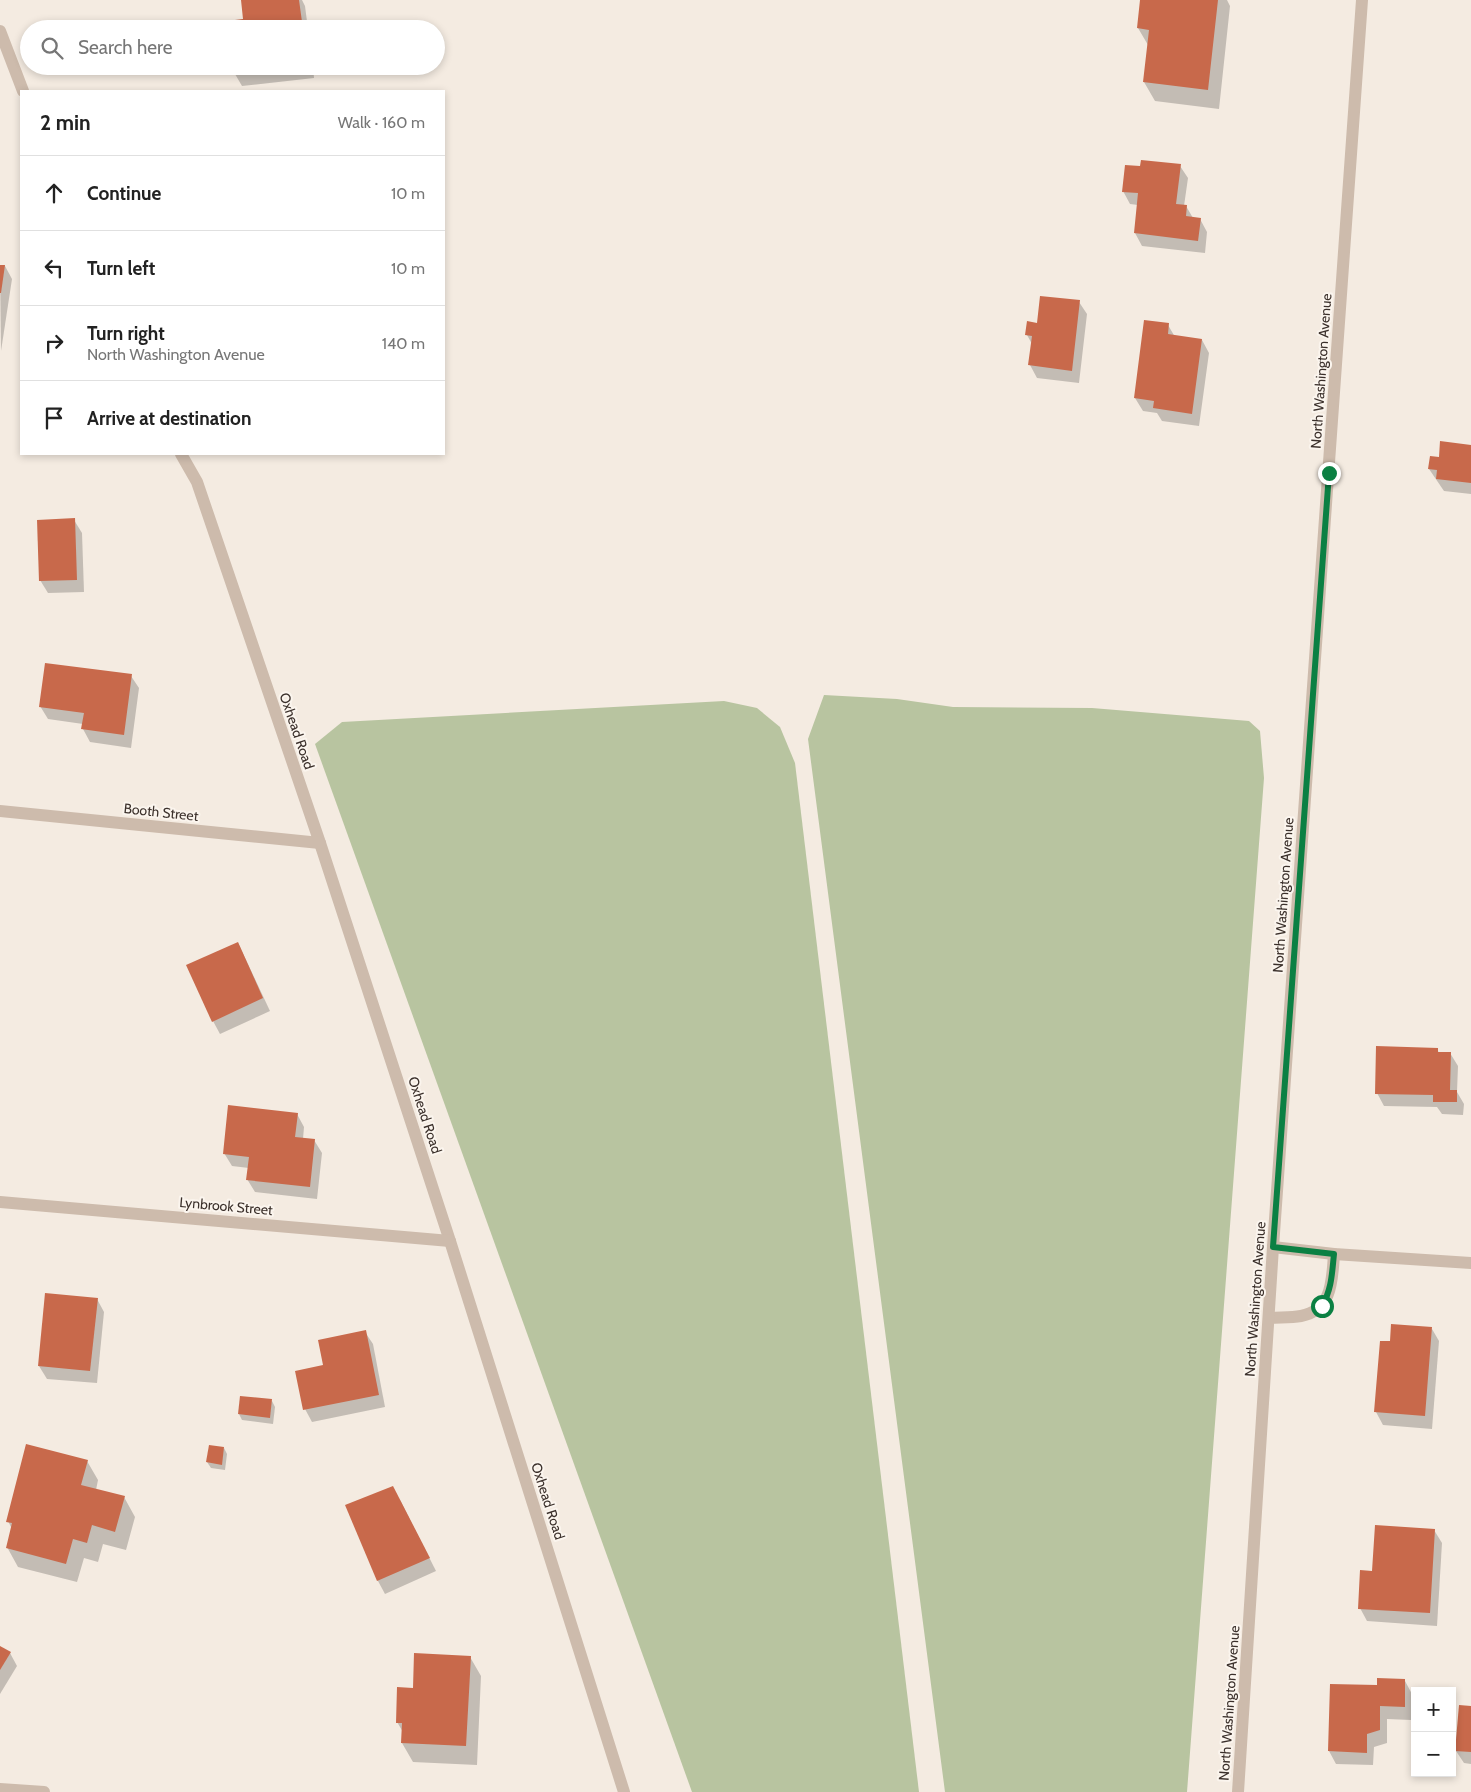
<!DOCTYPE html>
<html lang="en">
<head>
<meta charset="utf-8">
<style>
	:root { --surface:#fff; --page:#f2f2f2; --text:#222; --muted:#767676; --line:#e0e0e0 }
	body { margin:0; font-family:Cabin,sans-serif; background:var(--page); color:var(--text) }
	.controls { position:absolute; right:15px; bottom:15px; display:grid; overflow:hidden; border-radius:0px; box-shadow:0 2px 8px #0003 }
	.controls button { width:45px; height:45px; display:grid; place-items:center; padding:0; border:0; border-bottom:1px solid var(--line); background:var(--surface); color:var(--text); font:25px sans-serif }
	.stop { position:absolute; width:15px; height:15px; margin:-11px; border:4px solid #0b8043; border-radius:50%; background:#fff }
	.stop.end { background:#0b8043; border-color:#fff; box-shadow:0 1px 5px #0008 }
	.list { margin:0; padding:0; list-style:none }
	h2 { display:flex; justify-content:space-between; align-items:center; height:65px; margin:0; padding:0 20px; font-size:21px }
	h2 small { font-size:16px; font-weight:400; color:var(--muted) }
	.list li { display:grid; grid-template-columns:32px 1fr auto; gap:15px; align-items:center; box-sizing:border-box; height:75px; padding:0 20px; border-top:1px solid var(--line) }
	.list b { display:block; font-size:19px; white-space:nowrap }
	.list p { margin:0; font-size:16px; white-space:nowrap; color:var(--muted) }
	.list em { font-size:16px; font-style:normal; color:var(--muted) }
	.icon { flex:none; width:28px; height:28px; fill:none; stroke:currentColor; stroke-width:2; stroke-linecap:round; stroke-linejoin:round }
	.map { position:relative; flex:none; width:1471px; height:1792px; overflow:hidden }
	.search { position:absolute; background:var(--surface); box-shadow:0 2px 8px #0003; left:20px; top:20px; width:425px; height:55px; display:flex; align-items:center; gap:12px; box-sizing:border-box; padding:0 18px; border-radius:28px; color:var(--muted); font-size:19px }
	.panel { position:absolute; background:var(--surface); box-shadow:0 2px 8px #0003; left:20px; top:90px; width:425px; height:365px; border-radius:0px }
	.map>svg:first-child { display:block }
	.green { fill:#b8c4a0 }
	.shadow { fill:#0003 }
	.building { fill:#c8694b }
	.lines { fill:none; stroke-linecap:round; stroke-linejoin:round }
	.lane { stroke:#cdbbac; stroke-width:12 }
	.street { stroke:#cdbbac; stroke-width:12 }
	.route { stroke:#0b8043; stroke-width:6 }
	.labels { text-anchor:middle; stroke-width:4; stroke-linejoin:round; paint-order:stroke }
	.street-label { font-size:14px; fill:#3b302b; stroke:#fbf5ee }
</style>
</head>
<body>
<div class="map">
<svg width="1471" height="1792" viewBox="0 0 1471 1792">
	<rect width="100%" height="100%" fill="#f4ebe1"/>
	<g class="green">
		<polygon points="824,695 897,699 953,707 1092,708 1249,721 1260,731 1264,778 1187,1792 945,1792 808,739"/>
		<polygon points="724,701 757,708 780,727 795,763 919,1792 692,1792 315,744 342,722"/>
	</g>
	<g class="shadow">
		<polygon points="245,0 302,0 305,6 308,29 230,29 244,20"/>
		<polygon points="1142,0 1227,0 1230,6 1219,109 1155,101 1144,82 1148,45 1138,28"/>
		<polygon points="234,66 313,66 314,78 242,86 235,74"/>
		<polygon points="1180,166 1188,178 1184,206 1186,206 1193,218 1200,219 1207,232 1205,253 1142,246 1135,233 1138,205 1130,204 1123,191"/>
		<polygon points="0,266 5,266 12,279 1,351"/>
		<polygon points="1079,302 1087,314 1079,383 1037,378 1030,365 1032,344 1027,335 1038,324"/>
		<polygon points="1168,325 1175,337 1202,340 1209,353 1199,426 1162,421 1157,413 1143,411 1135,398"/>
		<polygon points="1471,446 1471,494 1444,491 1429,469 1440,459"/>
		<polygon points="74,520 82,533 84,592 48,593 40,580"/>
		<polygon points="131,676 139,688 131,748 90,742 83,729 83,724 48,719 40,706"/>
		<polygon points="238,943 270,1011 220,1034 213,1021"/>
		<polygon points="1437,1049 1439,1053 1450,1053 1458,1066 1457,1092 1464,1104 1463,1115 1442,1114 1437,1107 1384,1106 1377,1093"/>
		<polygon points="297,1114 304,1127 303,1139 314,1140 322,1153 317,1199 255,1192 247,1179 249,1168 232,1166 224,1153"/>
		<polygon points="97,1299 104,1312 97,1383 47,1379 39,1366"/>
		<polygon points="1432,1329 1439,1341 1432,1429 1383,1425 1376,1412 1391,1342"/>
		<polygon points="365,1332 373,1344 385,1407 312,1422 305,1409 325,1366"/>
		<polygon points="272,1401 275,1407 273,1424 242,1420 239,1414"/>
		<polygon points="224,1448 227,1454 225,1470 211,1468 207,1462"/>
		<polygon points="87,1461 98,1480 96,1490 124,1497 135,1517 126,1550 103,1544 98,1562 84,1558 77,1582 18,1567 7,1547 12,1529 8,1521"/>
		<polygon points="400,1500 436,1571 385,1594 378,1581 346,1505"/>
		<polygon points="1434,1530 1442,1543 1437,1626 1367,1621 1360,1608"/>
		<polygon points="0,1647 10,1653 17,1666 0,1694"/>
		<polygon points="470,1657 481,1676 477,1765 413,1762 402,1743 403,1732 397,1722 414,1689"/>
		<polygon points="1405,1681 1412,1694 1411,1720 1387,1719 1387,1743 1374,1747 1373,1765 1336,1764 1329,1751 1331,1685 1378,1687"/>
		<polygon points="1471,1707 1471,1774 1471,1764 1464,1763 1456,1751"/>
	</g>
	<g class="building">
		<polygon points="241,0 299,0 303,29 228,29 227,21 243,19"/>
		<polygon points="1140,0 1218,0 1208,90 1143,82 1149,30 1137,28"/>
		<polygon points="233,66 288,66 288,67 234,74"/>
		<polygon points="1141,160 1181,164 1176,204 1187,205 1186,216 1201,218 1198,241 1134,233 1138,193 1122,192 1125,165 1140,166"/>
		<polygon points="0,265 5,265 1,293 0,293"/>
		<polygon points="1040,296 1080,300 1072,371 1028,365 1032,336 1025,335 1027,321 1037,323"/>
		<polygon points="1144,320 1169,323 1168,334 1202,339 1192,414 1153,408 1154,401 1134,398"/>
		<polygon points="1440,441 1471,445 1471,483 1436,479 1437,470 1428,469 1430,456 1439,457"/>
		<polygon points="75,518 77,580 39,581 37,520"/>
		<polygon points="45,663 132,674 124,735 81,729 84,713 39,707"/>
		<polygon points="238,942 263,998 212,1022 186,965"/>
		<polygon points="1376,1046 1438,1048 1438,1052 1451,1052 1450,1090 1457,1090 1457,1102 1433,1102 1433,1095 1375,1094"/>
		<polygon points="228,1105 298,1113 295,1137 315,1139 310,1187 246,1180 249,1157 223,1154"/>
		<polygon points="45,1293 98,1298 90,1371 38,1366"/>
		<polygon points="1391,1324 1432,1327 1425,1416 1374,1412 1380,1341 1390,1341"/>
		<polygon points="366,1330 379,1395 303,1410 295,1371 323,1365 318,1340"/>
		<polygon points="240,1396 272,1399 270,1418 238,1414"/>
		<polygon points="26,1444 88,1460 81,1485 125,1496 115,1532 92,1525 87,1543 73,1539 66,1564 6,1548 12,1523 6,1522"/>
		<polygon points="209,1445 224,1447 222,1465 206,1462"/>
		<polygon points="393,1486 430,1558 377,1581 345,1505"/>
		<polygon points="1375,1525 1435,1529 1430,1613 1358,1609 1360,1570 1372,1571"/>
		<polygon points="0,1646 11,1652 0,1670"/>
		<polygon points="414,1653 471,1656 466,1746 401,1743 402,1723 396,1723 397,1687 413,1688"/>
		<polygon points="1377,1678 1405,1679 1405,1707 1380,1706 1380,1730 1367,1734 1367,1753 1328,1751 1330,1684 1377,1685"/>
		<polygon points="1459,1705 1471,1706 1471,1752 1455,1751"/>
	</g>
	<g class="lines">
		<g class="lane">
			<polyline points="1273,1247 1334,1254 1471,1263"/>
			<path d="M1269,1318c10,-1 21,0 32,-2 32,-6 31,-37 33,-62"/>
		</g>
		<g class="street">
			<polyline points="0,31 23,91"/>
			<polyline points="181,454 197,482 320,843 450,1241 624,1792"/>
			<polyline points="0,811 320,843"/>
			<polyline points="0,1202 450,1241"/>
			<polyline points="0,1789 44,1792"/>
			<polyline points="1238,1792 1273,1247 1362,0"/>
		</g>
	</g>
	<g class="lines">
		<path class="route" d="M1322,1306c10,-17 10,-34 12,-52l-61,-7 56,-774"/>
	</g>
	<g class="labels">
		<g class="street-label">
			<text transform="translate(1321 371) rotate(-86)" y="5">North Washington Avenue</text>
			<text transform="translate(297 731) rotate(71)" y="5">Oxhead Road</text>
			<text transform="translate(161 812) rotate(6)" y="5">Booth Street</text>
			<text transform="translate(1283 895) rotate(-86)" y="5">North Washington Avenue</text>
			<text transform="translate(425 1115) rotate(72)" y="5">Oxhead Road</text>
			<text transform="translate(226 1206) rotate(5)" y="5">Lynbrook Street</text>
			<text transform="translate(1255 1299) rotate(-86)" y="5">North Washington Avenue</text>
			<text transform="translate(548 1501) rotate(72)" y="5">Oxhead Road</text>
			<text transform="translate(1229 1703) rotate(-86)" y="5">North Washington Avenue</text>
		</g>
	</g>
</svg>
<div class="controls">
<button>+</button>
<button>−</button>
</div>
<div class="stop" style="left:1322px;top:1306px"></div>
<div class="stop end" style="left:1329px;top:473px"></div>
<div class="search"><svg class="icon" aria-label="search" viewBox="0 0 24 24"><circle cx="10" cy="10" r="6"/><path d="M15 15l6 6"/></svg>Search here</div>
<section class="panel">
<h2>2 min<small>Walk · 160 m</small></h2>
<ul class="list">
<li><svg class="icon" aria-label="ahead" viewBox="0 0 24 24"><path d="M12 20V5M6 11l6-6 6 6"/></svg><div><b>Continue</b></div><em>10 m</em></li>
<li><svg class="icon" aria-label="left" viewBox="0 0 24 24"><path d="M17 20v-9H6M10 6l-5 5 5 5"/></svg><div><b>Turn left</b></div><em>10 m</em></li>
<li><svg class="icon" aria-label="right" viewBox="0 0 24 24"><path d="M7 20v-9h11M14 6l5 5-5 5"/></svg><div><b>Turn right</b><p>North Washington Avenue</p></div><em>140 m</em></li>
<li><svg class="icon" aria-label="arrive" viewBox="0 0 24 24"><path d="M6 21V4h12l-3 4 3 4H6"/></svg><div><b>Arrive at destination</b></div></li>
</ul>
</section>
</div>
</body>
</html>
